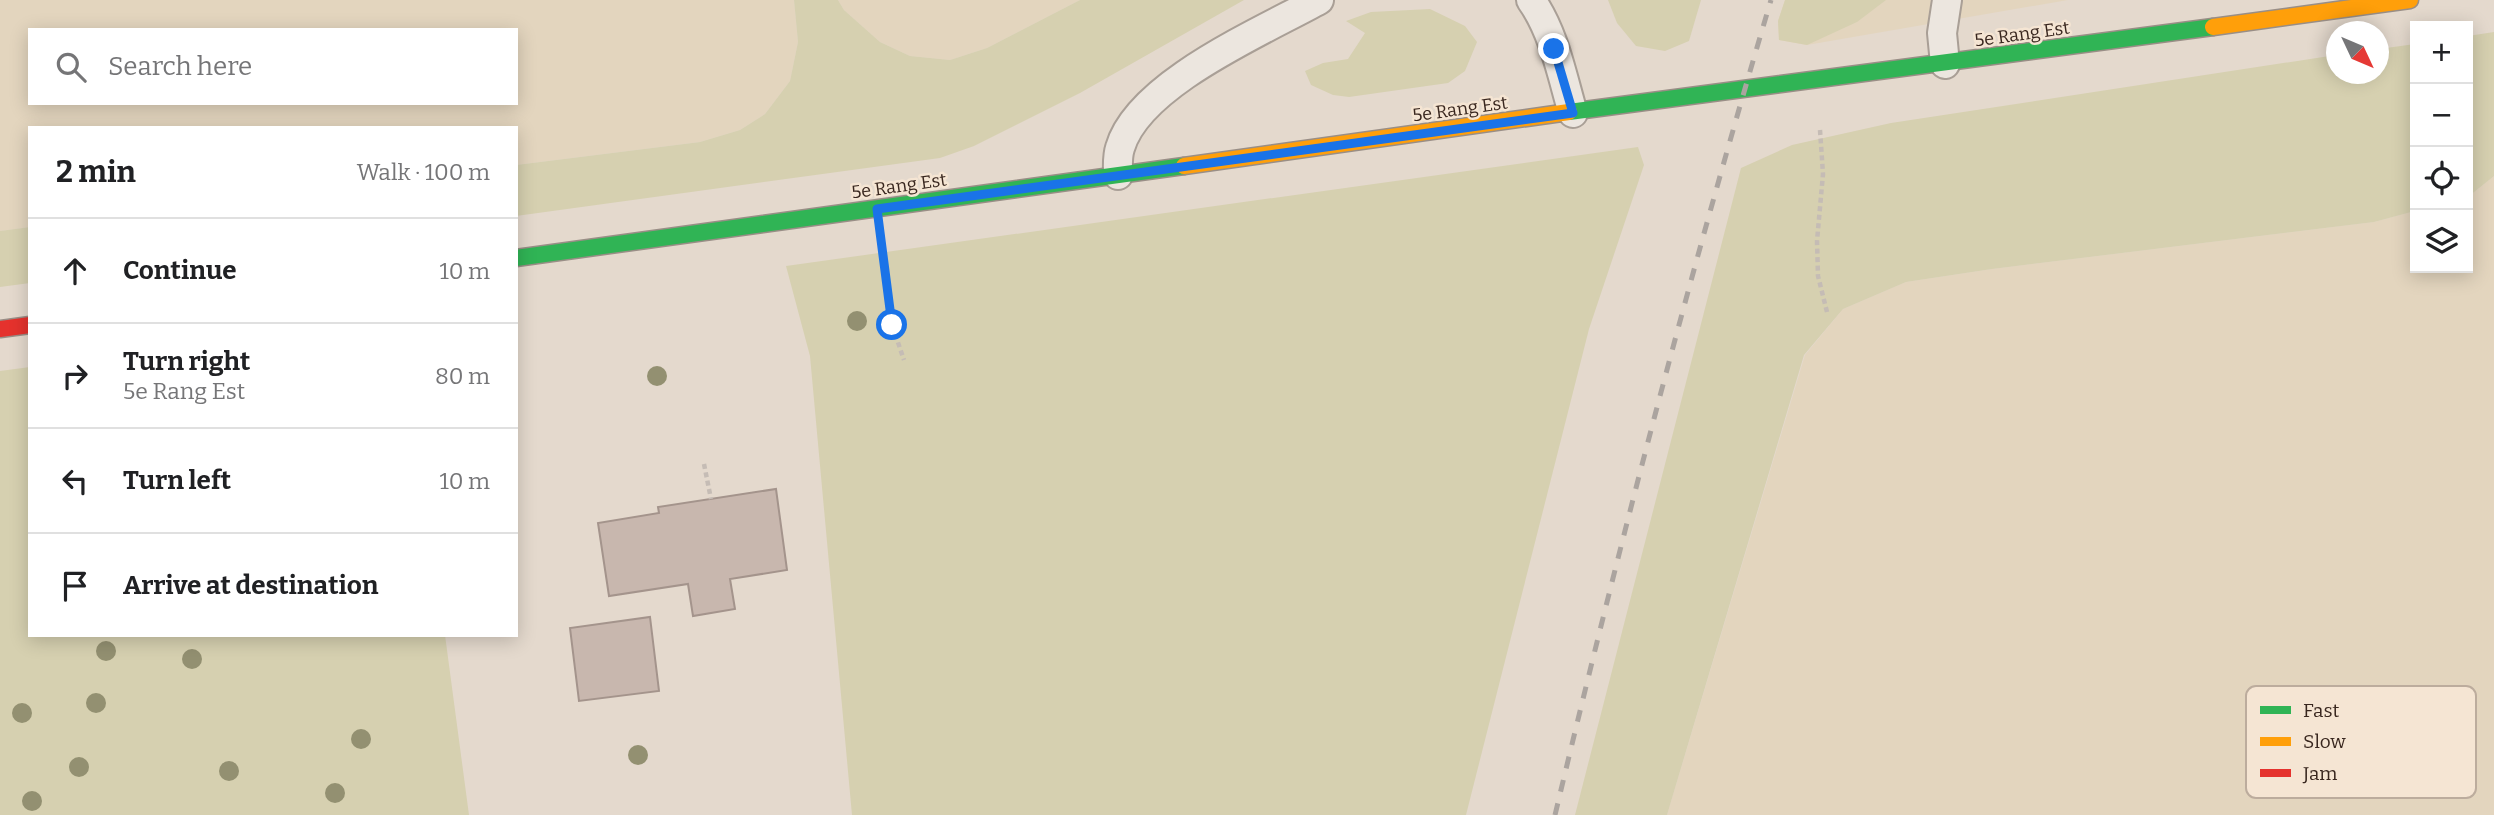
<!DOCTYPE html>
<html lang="en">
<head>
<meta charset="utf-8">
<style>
	:root { --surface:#fff; --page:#f6f6f6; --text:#202124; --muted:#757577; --line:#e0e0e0 }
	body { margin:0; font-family:Bitter,serif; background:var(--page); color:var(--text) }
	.controls { position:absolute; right:21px; top:21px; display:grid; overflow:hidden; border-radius:0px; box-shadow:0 4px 18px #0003 }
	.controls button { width:63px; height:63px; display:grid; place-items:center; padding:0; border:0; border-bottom:2px solid var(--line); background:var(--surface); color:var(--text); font:35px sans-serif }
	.compass { position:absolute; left:2326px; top:21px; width:63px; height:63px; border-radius:50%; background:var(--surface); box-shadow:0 4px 18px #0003; rotate:134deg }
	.stop { position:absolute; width:21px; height:21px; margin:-16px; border:5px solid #1a73e8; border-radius:50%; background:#fff }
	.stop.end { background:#1a73e8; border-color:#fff; box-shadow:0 2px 7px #0008 }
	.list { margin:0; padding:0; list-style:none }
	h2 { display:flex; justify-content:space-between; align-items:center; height:91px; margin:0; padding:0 28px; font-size:30px }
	h2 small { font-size:23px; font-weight:400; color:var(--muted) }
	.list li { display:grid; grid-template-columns:46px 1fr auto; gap:21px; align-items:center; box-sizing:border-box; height:105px; padding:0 28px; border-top:2px solid var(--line) }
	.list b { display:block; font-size:26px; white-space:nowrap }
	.list p { margin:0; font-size:23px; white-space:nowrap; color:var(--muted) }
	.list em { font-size:23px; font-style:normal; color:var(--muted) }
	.icon { flex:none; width:38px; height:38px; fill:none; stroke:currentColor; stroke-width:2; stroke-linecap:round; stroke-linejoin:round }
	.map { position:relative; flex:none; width:2494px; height:815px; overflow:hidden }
	.search { position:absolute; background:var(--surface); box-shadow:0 4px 18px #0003; left:28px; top:28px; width:490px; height:77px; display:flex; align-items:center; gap:18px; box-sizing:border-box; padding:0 24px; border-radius:0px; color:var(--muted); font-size:26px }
	.panel { position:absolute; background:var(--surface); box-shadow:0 4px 18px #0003; left:28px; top:126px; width:490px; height:511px; border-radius:0px }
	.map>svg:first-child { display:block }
	.farmland { fill:#e3d5be; fill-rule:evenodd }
	.green { fill:#d6d0b0 }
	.building { fill:#c8b7ae; stroke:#a4948c; stroke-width:2 }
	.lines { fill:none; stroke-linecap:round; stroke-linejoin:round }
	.lane-casing { stroke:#a99f96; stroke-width:32 }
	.fast-casing { stroke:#998e86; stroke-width:19 }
	.slow-casing { stroke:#998e86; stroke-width:19 }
	.jam-casing { stroke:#998e86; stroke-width:19 }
	.path { stroke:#c5bcb5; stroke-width:4.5; stroke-dasharray:5 3.5; stroke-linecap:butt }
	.lane { stroke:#ece6df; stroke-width:28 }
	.fast { stroke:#30b455; stroke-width:16 }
	.slow { stroke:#ff9f0a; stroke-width:16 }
	.jam { stroke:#e5322d; stroke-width:16 }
	.rail { stroke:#aba49f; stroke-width:5; stroke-dasharray:12 12; stroke-linecap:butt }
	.tree { fill:#939071 }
	.route { stroke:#1a73e8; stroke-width:9 }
	.labels { text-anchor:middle; stroke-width:5; stroke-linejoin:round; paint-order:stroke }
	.street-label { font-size:18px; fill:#38261e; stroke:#f5e5d3 }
	.key { fill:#f5e5d3; stroke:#bcac9d; stroke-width:2 }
	.key-label { font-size:19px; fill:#38261e }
</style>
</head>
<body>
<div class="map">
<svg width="2494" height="815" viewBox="0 0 2494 815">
	<rect width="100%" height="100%" fill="#e4d9cd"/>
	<g class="farmland">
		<path d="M0,0h794l4,42 -8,39 -25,33 -25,16 -40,12 -184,23v-37h-486v99l-30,4zM30,30h486v73h-486z"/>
		<polygon points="838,0 1080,0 987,48 950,60 910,56 880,42 844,10"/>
		<polygon points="1785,0 2068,0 1807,45 1779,40 1778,21"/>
		<polygon points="2494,176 2494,815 1667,815 1805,355 1843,309 1906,282 1992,269 2374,222 2415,211 2415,268 2468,268 2468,197"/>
	</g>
	<g class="green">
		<polygon points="794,0 838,0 844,10 880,42 910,56 950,60 987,48 1080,0 1244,0 1080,93 974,146 940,158 516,216 516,165 700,142 740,130 765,114 790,81 798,42"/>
		<polygon points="1608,0 1701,0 1689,41 1665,51 1636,46 1617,23"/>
		<polygon points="1785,0 1886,0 1857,22 1807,45 1779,40 1778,21"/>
		<polygon points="1430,9 1465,26 1477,42 1465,71 1448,83 1349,97 1333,95 1311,85 1305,71 1323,63 1348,59 1365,33 1346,21 1371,12"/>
		<polygon points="2494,32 2494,176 2468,197 2468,36"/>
		<polygon points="2415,44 2415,211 2374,222 1992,269 1906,282 1843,309 1804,355 1667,815 1575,815 1741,168 1792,145 1891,123 2336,55 2336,74 2378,74 2379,49"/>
		<polygon points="1638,147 1644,165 1589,329 1466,815 852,815 810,356 786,266"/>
		<polygon points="30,227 30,283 0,287 0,231"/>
		<polygon points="30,367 30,635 445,635 469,815 0,815 0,371"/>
	</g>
	<g class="building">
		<polygon points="776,489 787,570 730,579 735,609 693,616 688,584 609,596 598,523 659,513 658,507"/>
		<polygon points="650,617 659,691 579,701 570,628"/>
	</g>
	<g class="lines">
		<g class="lane-casing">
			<g id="lane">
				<path d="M1531,0c23,32 31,76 42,113"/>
				<polyline points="1945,64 1942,33 1947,0"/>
				<path d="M1118,175c0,-9 -1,-18 2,-27 18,-64 143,-117 199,-148"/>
			</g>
		</g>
		<g class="fast-casing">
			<g id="fast">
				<polyline points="1569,112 2213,27"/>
				<polyline points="516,258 1184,166"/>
			</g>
		</g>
		<g class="slow-casing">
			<g id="slow">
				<polyline points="2213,27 2410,0"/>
				<polyline points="1184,166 1569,112"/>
			</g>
		</g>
		<g class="jam-casing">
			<polyline id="jam" points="0,329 30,325"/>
		</g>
		<g class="path">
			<polyline points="1820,130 1823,174 1817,241 1818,276 1827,312"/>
			<polyline points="883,259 892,325 904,360"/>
			<polyline points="704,464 711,499"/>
		</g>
		<use href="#lane" class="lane"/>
		<use href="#fast" class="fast"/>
		<use href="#slow" class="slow"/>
		<use href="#jam" class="jam"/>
		<path class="rail" d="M1555,815c65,-273 136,-546 216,-815"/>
	</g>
	<g class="tree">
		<circle cx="857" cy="321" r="10"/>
		<circle cx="657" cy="376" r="10"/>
		<circle cx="106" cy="651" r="10"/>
		<circle cx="192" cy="659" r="10"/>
		<circle cx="96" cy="703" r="10"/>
		<circle cx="22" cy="713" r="10"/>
		<circle cx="361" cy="739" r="10"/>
		<circle cx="638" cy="755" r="10"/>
		<circle cx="79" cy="767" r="10"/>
		<circle cx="229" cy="771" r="10"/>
		<circle cx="335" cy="793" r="10"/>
		<circle cx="32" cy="801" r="10"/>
	</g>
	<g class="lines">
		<polyline class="route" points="892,325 877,209 1573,113 1554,49"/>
	</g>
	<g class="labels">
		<g class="street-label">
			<text transform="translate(2022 34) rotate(-8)" y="6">5e Rang Est</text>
			<text transform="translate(1460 109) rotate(-8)" y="6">5e Rang Est</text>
			<text transform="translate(899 186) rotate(-8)" y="6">5e Rang Est</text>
		</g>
	</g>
	<rect x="2246" y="686" width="230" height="112" rx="10" class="key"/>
	<rect x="2260" y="706" width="31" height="8" fill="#30b455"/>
	<rect x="2260" y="737" width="31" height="9" fill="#ff9f0a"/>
	<rect x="2260" y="769" width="31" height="8" fill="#e5322d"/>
	<g class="key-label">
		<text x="2303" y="717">Fast</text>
		<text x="2303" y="748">Slow</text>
		<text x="2303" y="780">Jam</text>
	</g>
</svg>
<div class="controls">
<button>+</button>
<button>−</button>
<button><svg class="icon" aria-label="locate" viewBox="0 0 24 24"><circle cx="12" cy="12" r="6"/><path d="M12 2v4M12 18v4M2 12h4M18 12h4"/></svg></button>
<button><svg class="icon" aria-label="layers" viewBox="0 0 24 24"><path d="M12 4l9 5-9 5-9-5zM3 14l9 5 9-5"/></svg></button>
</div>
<svg class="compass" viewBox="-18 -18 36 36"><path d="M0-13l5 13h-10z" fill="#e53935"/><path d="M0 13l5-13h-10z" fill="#757577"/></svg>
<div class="stop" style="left:892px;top:325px"></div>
<div class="stop end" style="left:1554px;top:49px"></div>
<div class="search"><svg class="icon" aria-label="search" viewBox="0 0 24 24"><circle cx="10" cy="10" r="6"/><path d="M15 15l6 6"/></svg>Search here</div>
<section class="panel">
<h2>2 min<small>Walk · 100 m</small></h2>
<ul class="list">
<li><svg class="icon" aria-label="ahead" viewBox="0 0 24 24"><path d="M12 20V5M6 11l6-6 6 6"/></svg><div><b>Continue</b></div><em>10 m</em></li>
<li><svg class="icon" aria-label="right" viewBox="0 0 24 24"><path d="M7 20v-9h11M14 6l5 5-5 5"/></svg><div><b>Turn right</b><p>5e Rang Est</p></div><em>80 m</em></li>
<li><svg class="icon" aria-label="left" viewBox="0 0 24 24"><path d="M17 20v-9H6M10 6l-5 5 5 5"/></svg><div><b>Turn left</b></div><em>10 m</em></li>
<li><svg class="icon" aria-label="arrive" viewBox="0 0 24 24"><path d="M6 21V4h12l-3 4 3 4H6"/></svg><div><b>Arrive at destination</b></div></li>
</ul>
</section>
</div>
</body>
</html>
